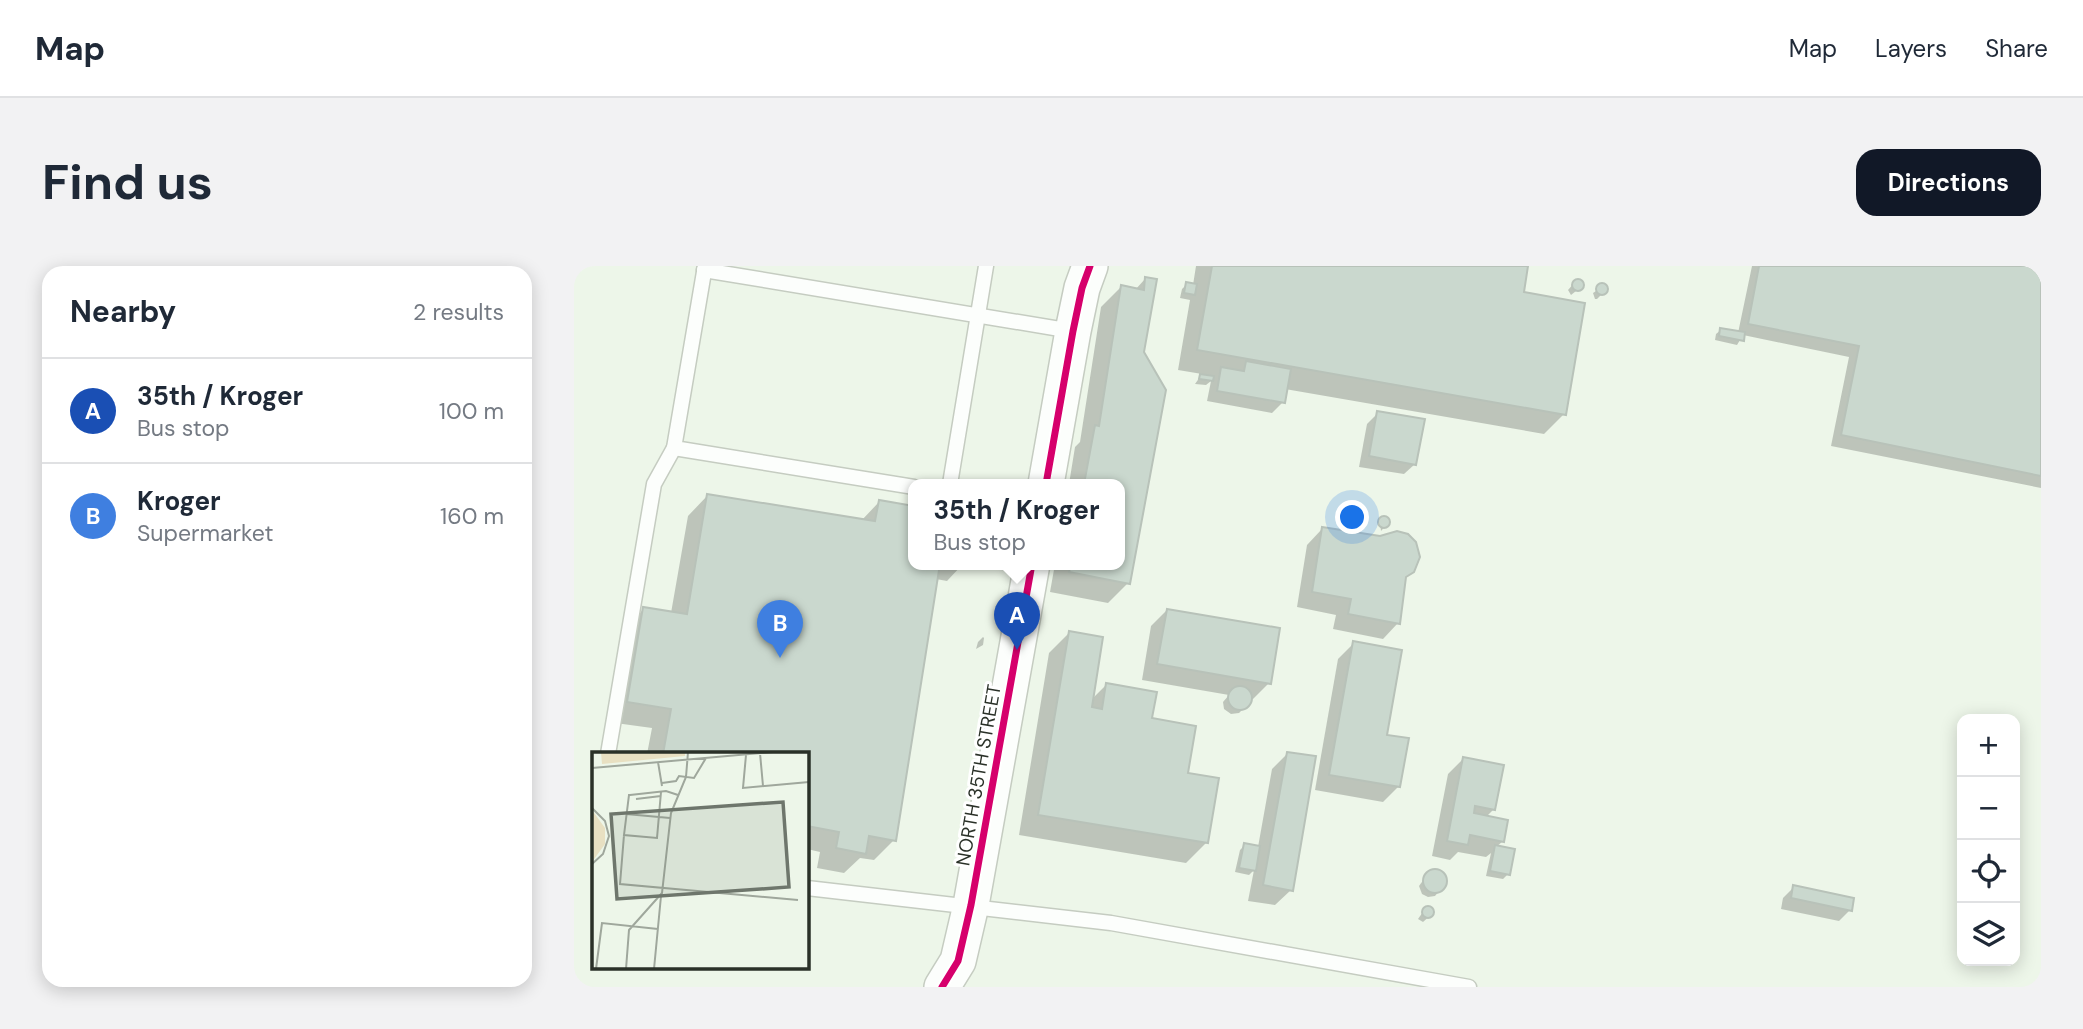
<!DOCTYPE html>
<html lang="en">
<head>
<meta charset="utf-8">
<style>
	:root { --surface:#fff; --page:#f2f2f3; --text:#1f2937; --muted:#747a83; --line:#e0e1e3; --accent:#111827 }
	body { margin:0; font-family:"DM Sans",sans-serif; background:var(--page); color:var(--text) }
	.controls { position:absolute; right:21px; bottom:21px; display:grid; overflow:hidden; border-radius:14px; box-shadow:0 4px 18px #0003 }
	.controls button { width:63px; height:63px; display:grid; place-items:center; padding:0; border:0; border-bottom:2px solid var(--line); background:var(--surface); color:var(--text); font:35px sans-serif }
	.you { position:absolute; left:779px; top:252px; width:24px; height:24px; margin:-18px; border:5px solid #fff; border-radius:50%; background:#1a73e8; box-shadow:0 0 0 10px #1a73e833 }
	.badge { display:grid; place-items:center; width:46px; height:46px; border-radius:50%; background:var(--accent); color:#fff; font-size:23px; font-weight:700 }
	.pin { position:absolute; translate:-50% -58px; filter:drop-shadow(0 2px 4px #0008) }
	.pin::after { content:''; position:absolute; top:37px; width:24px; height:21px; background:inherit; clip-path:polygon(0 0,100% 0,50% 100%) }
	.popup { position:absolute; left:334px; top:213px; width:217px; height:91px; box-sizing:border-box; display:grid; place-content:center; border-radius:14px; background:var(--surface); filter:drop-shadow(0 2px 5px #0005); font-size:23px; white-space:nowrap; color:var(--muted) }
	.popup b { font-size:26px; color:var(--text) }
	.popup::after { content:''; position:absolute; left:50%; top:100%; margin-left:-14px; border:14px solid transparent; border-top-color:var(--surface) }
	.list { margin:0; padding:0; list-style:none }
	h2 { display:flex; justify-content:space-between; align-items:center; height:91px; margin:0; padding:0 28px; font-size:30px }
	h2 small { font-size:23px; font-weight:400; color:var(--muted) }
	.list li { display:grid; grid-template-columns:46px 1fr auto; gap:21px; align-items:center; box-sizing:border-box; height:105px; padding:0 28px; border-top:2px solid var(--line) }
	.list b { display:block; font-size:26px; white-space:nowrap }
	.list p { margin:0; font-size:23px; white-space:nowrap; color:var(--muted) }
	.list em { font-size:23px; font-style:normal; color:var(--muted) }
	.icon { flex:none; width:38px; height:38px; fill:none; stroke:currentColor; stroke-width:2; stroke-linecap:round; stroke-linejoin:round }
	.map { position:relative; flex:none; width:1467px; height:721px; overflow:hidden; border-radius:21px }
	header { display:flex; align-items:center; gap:42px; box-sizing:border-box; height:98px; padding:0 35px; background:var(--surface); border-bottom:2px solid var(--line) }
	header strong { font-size:33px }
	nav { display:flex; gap:38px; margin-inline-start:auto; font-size:24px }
	.intro { display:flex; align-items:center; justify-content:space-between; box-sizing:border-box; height:168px; padding:0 42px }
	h1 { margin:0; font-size:49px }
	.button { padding:18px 32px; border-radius:21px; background:var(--accent); color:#fff; font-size:24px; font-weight:700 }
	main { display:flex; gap:42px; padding:0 42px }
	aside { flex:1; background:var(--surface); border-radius:21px; box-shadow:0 4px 18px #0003 }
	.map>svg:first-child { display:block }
	.shadow { fill:#0003 }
	.building { fill:#cad8ce; stroke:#b8c2b9; stroke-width:2 }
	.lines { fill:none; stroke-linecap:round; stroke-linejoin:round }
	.service-casing { stroke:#c5ccc1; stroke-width:17 }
	.tertiary-casing { stroke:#c5ccc1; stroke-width:38 }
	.service { stroke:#fcfefc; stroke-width:14 }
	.tertiary { stroke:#fcfefc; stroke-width:35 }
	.cycleway-casing { stroke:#fff; stroke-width:11 }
	.cycleway { stroke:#d6006c; stroke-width:7 }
	.labels { text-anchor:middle; stroke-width:6; stroke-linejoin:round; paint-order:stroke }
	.street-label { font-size:19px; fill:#2a3128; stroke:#fff }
	.inset-road { fill:none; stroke:#9fa79c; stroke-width:2 }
	.view { fill:#6e766c; fill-opacity:0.15; stroke:#6e766c; stroke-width:3.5 }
	.inset-edge { fill:none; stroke:#2a3128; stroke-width:3.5 }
</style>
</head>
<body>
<header>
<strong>Map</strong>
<nav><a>Map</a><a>Layers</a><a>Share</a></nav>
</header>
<div class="intro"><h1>Find us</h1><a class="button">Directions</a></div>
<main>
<aside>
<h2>Nearby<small>2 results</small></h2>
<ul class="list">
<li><span class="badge" style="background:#1a4fb4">A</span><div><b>35th / Kroger</b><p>Bus stop</p></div><em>100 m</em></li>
<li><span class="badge" style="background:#3f7fe0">B</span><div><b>Kroger</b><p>Supermarket</p></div><em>160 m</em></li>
</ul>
</aside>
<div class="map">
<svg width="1467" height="721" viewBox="0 0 1467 721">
	<rect width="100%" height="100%" fill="#edf6e9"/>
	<g class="shadow">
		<polygon points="622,0 952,0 948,28 990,148 970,168 711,123 709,136 698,147 633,135 637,115 632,119 621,118 628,108 604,104 616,34 606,32 608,23 613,18 619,19"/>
		<polygon points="1178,0 1467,0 1467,222 1257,180 1275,91 1169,69 1163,79 1141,74 1142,68 1147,64 1164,67"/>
		<polygon points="571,13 554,317 534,337 476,326 481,298 546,298 546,218 495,218 501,181 506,176 527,41 547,21 561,24"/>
		<polygon points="1001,16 1005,16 1007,21 997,29 994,24"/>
		<polygon points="1030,20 1032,24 1023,33 1021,33 1019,27"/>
		<polygon points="804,147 841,198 830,208 785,201 793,158"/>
		<polygon points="134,229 287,255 305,236 340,298 389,298 373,315 362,313 320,574 300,594 286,592 270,607 243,602 246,586 233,583 233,488 73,488 78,462 34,456 50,363 70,343 97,347 114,250"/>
		<polygon points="810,252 814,257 807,265 806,256"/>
		<polygon points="748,263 831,310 824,357 809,373 759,363 762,349 723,341 733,279"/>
		<polygon points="593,344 695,417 679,433 675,432 674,438 665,447 657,448 650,443 649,436 655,429 568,414 577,360"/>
		<polygon points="495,367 517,434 532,419 576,454 612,508 632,577 612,597 445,569 475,387"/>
		<polygon points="409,371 410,372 409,379 402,383 404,376"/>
		<polygon points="780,377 825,520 809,536 741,524 764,393"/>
		<polygon points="714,487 717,624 701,639 674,635 680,604 675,609 661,606 666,584 671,579 684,581 698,503"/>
		<polygon points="890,492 920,543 912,551 928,576 922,581 934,608 929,613 912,610 917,587 912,591 884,586 876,594 858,590 874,508"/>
		<polygon points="861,605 868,608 871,618 861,630 854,631 848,628 845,620 853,609"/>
		<polygon points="1220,621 1276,644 1265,655 1207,643 1209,632"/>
		<polygon points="851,643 857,643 858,648 849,656 844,653"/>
	</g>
	<g class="building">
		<polygon points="638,0 954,0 950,26 1011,37 992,149 623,84"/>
		<polygon points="1185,0 1467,0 1467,210 1267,169 1285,80 1174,58"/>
		<polygon points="571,11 583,13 570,86 592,124 556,318 495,306 497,298 546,298 546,218 510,218 521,159 525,160 547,19 570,24"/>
		<circle cx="1004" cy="19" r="6"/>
		<polygon points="612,16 623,18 621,29 610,27"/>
		<circle cx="1028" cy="23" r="6"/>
		<polygon points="1146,62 1171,66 1170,75 1145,70"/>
		<polygon points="672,95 717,103 711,137 643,125 647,101 670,105"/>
		<polygon points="626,108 640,110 639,115 625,113"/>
		<polygon points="803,145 851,153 842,199 795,190"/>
		<polygon points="133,228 301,255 305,234 340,240 340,298 366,298 322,575 295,570 292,588 262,582 265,566 233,560 233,488 89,488 97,443 53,436 69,341 113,348"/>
		<circle cx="810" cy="256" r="6"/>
		<polygon points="748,261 806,270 823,265 834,268 842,276 846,291 840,306 832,311 826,358 774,348 777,333 738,326"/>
		<polygon points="593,343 706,362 697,418 583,398"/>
		<polygon points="495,365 529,371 518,441 528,443 532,417 583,426 578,452 622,460 614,507 645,512 634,577 464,549"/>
		<polygon points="779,375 828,384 813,469 835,472 826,521 755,509"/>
		<circle cx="666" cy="432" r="12"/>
		<polygon points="713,486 742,490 719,625 689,619"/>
		<polygon points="889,491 930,499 921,544 901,540 900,547 934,554 930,576 896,569 894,579 873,575"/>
		<polygon points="670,577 686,580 682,605 665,602"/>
		<polygon points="921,579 941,583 936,609 916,605"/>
		<circle cx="861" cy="615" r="12"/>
		<polygon points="1219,619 1280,632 1278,645 1217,632"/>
		<circle cx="854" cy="646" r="6"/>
	</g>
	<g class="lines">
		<g class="service-casing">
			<g id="service">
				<polyline points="131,0 100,182 340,221"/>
				<polyline points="130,4 498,65"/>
				<polyline points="376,218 412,0"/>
				<polyline points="34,488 80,218 100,182"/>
				<polyline points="233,622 537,657 895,721"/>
			</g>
		</g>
		<g class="tertiary-casing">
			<g id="tertiary">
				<polyline points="472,218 499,65 508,22 516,0"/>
				<polyline points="368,721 384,695 397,639 458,298"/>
			</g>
		</g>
		<use href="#service" class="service"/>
		<use href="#tertiary" class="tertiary"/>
		<g class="cycleway-casing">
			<g id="cycleway">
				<polyline points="472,218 499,65 508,22 516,0"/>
				<polyline points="368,721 384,695 397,639 458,298"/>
			</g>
		</g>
		<use href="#cycleway" class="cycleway"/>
	</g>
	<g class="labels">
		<g class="street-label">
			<text transform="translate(404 509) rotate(-80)" y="7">NORTH 35TH STREET</text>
		</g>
	</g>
	<g transform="translate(18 486)">
		<rect width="217" height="217" fill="#edf6e9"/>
		<path d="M9,0h84v4l-83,8zM0,58l13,18v16l-13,18z" fill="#e8e0c2"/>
		<path class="inset-road" d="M168,1l3,33M154,3l-3,33 66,-6M66,10l4,24M0,16l181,-16M70,31l14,-2 3,-5 15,2 12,-20M69,40l-4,46 -33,-3 5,-40h1l36,-4 12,4M44,47l25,-3M0,56l13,13 4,15 -6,18 -11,10M34,62l44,4M32,83l-4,49 178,16M4,217l6,-46 56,6M34,217l3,-39 33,-37 9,-80 15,-36 2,-25M62,217l7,-73"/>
		<path class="view" d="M191,50l6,85 -172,12 -6,-85z"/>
		<rect width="217" height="217" class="inset-edge"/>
	</g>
</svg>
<div class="controls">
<button>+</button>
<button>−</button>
<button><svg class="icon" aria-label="locate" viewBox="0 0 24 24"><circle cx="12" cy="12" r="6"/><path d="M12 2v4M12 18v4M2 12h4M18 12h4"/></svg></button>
<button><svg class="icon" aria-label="layers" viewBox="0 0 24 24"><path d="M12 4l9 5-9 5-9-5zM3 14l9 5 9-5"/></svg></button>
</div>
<div class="you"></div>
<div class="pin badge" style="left:443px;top:384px;background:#1a4fb4">A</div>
<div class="popup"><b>35th / Kroger</b>Bus stop</div>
<div class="pin badge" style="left:206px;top:392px;background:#3f7fe0">B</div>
</div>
</main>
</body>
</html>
